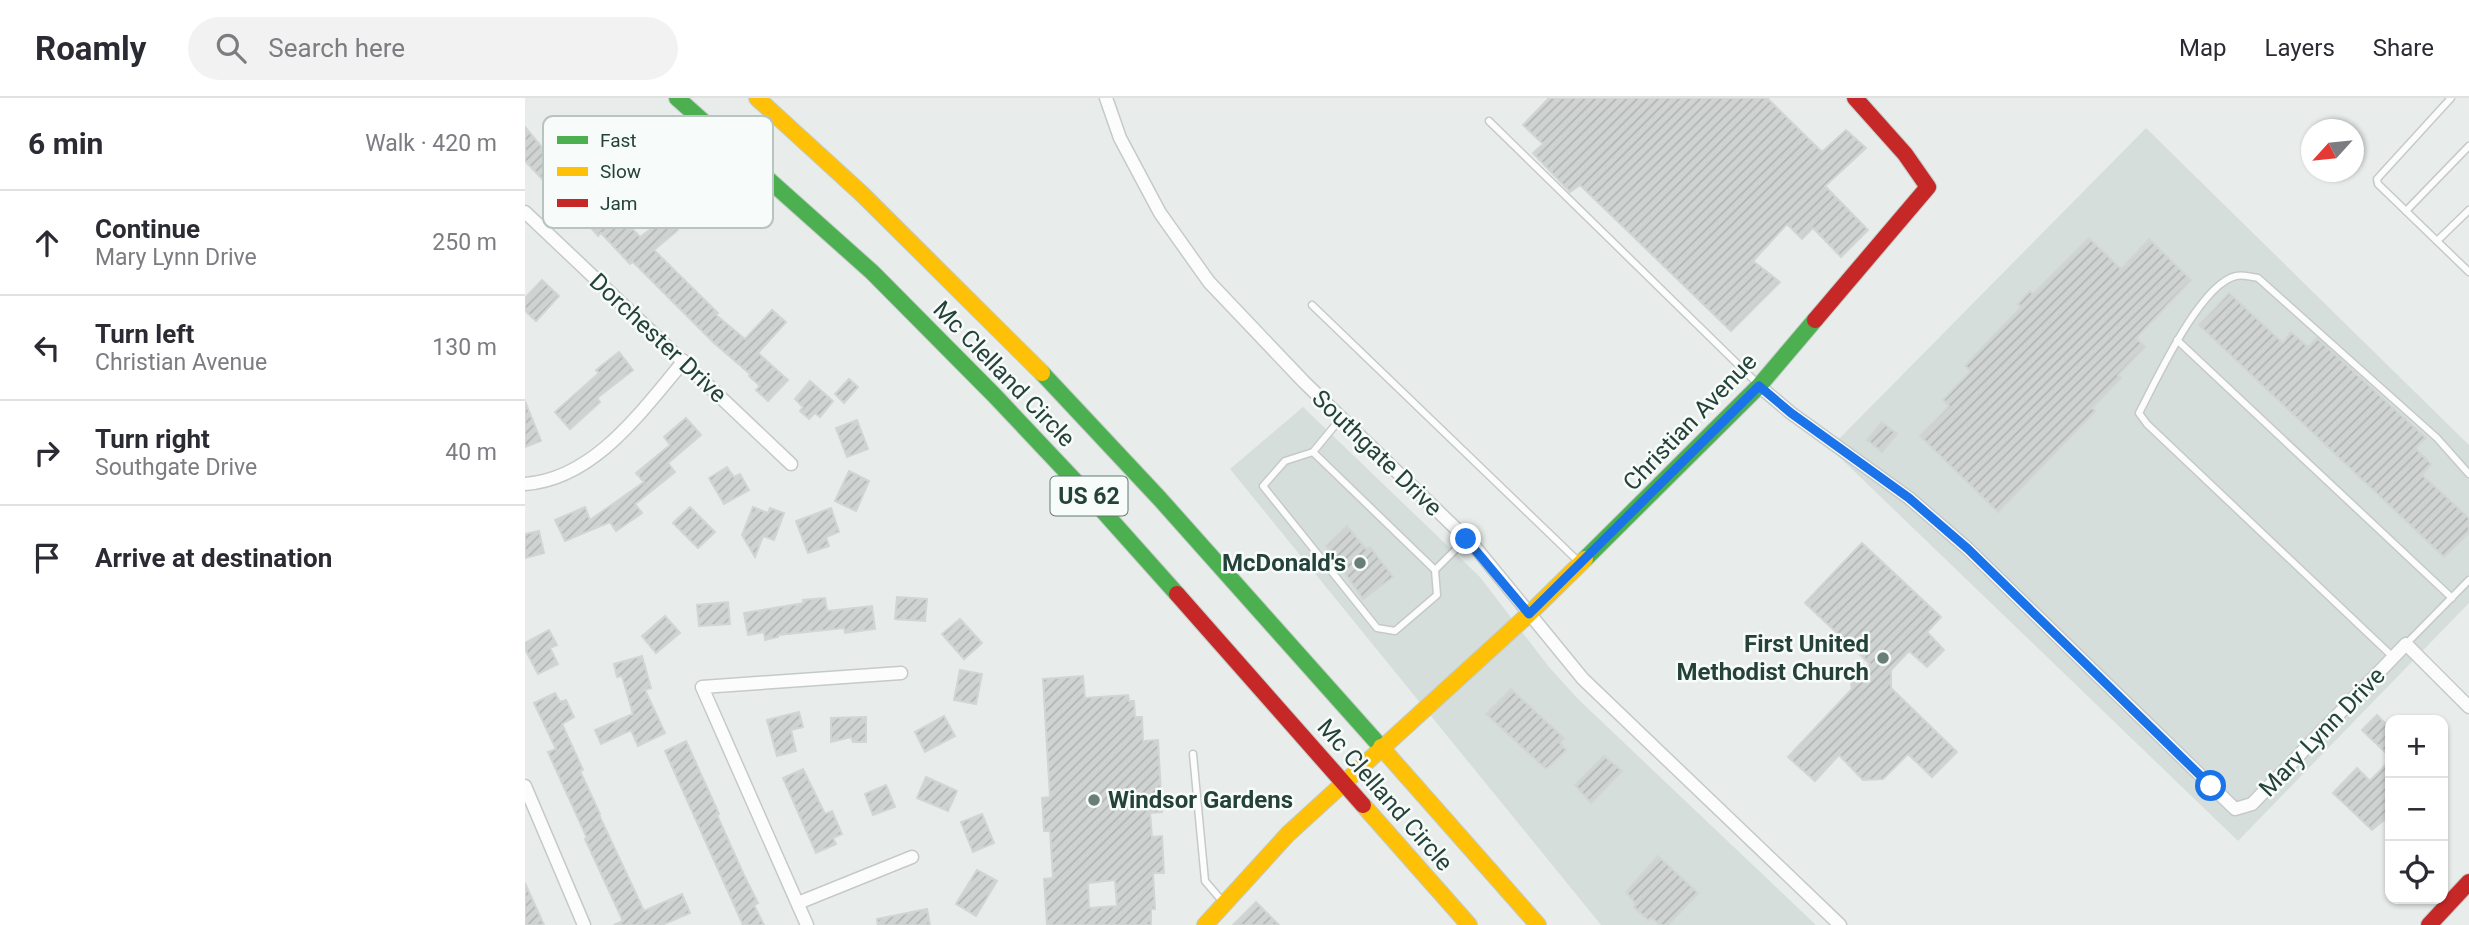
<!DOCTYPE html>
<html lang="en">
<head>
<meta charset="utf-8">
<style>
	:root { --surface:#fff; --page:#f2f2f3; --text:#2b2b33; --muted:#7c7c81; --line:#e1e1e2 }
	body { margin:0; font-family:Roboto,sans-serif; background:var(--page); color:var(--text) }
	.controls { position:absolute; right:21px; bottom:21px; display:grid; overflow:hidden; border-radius:14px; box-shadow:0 2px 5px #0004 }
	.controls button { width:63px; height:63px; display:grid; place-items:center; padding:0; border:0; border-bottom:2px solid var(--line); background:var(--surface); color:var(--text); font:35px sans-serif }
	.compass { position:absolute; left:1776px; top:21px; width:63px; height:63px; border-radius:50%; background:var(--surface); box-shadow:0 2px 5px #0004; rotate:243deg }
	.stop { position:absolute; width:21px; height:21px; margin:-16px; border:5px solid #1a73e8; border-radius:50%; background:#fff }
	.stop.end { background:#1a73e8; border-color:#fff; box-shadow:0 2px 7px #0008 }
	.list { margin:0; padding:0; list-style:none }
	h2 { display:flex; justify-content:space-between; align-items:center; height:91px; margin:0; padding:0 28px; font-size:30px }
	h2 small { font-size:23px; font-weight:400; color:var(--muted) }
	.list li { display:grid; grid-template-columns:46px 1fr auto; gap:21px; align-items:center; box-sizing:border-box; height:105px; padding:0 28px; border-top:2px solid var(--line) }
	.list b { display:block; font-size:26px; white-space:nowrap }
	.list p { margin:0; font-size:23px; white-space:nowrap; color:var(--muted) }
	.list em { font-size:23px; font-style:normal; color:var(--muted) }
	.icon { flex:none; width:38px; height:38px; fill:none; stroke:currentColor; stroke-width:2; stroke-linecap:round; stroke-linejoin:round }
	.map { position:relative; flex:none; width:1944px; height:827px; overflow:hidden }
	header { display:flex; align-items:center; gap:42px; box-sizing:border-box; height:98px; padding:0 35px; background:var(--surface); border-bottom:2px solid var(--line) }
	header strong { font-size:33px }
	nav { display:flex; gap:38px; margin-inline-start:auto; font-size:24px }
	.search { width:490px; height:63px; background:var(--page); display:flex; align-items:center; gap:18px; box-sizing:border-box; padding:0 24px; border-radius:38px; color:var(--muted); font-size:26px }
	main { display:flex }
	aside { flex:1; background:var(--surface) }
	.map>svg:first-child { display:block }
	.built { fill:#d6dedb }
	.building { fill:url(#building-hatch); stroke:#d1d6d4; stroke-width:2; fill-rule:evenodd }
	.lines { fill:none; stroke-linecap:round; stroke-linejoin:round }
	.lane-casing { stroke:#c5cac8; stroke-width:9 }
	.street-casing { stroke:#c5cac8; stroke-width:15 }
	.fast-casing { stroke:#c3cbc8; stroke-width:18 }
	.slow-casing { stroke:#c3cbc8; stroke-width:18 }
	.jam-casing { stroke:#c3cbc8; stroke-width:18 }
	.lane { stroke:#fcfcfc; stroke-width:6 }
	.street { stroke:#fcfcfc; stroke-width:12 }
	.fast { stroke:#4caf50; stroke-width:16 }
	.slow { stroke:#ffc107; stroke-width:16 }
	.jam { stroke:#c62828; stroke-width:16 }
	.route { stroke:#1a73e8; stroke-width:9 }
	.poi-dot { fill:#697e78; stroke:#f7fbf9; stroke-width:2.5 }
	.labels { text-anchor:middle; stroke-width:5; stroke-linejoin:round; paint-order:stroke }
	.shield { fill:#f7fbf9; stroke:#637a73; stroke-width:2 }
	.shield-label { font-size:23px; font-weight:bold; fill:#24423a }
	.street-label { font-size:24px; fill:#24423a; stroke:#f7fbf9 }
	.poi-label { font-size:24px; font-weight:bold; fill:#24423a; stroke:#f7fbf9; text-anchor:end }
	.key { fill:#f7fbf9; stroke:#b8c4c0; stroke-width:2 }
	.key-label { font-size:19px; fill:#24423a }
</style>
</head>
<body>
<header>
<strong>Roamly</strong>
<div class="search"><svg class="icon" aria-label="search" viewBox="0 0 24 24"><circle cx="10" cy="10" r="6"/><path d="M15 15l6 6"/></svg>Search here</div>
<nav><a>Map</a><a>Layers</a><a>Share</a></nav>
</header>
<main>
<aside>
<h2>6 min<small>Walk · 420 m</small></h2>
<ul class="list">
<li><svg class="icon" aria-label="ahead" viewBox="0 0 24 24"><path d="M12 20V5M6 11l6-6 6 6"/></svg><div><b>Continue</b><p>Mary Lynn Drive</p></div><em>250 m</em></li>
<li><svg class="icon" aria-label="left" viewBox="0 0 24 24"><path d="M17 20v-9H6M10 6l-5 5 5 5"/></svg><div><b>Turn left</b><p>Christian Avenue</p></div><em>130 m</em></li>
<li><svg class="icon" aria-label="right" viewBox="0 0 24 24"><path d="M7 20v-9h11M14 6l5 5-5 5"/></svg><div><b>Turn right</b><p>Southgate Drive</p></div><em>40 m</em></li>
<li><svg class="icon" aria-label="arrive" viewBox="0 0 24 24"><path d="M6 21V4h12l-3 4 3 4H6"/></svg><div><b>Arrive at destination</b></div></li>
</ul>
</aside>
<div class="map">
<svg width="1944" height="827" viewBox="0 0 1944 827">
	<defs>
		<pattern id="building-hatch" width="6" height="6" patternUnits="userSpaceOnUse" patternTransform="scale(1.75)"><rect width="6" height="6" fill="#cfd4d2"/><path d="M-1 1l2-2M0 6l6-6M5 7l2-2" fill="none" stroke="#b2b7b5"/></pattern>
	</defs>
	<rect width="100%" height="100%" fill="#e8edeb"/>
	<g class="built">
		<polygon points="1621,30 1944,347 1944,505 1713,743 1305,350"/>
		<polygon points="778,309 955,479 1024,569 1053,601 1291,827 1076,827 705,371"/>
	</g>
	<g class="building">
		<polygon points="1024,0 1242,0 1297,54 1321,32 1341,50 1300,88 1343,132 1316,159 1288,130 1277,141 1262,126 1228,163 1255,184 1206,233 1055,87 1045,94 1008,55 1018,46 998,27"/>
		<polygon points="0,29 30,65 33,62 67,97 70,94 100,130 104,127 115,139 142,119 153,132 129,152 193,215 191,217 220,241 247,212 261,224 233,255 263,282 243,303 231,292 235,288 224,278 225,276 189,245 108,164 105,166 76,135 73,138 40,99 37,102 0,63"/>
		<polygon points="1564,140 1596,171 1624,141 1666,182 1611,240 1620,249 1593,277 1596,280 1567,310 1570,313 1473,414 1395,338 1424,308 1418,302 1446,273 1440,268 1496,209 1493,206 1505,193 1508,196"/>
		<polygon points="17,182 34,198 11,223 0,213 0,200"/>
		<polygon points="1704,195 1758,245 1766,234 1783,249 1792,240 1901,340 1890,350 1906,366 1897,377 1944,420 1944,434 1919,459 1674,227"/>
		<polygon points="94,254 108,272 72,300 75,304 45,331 30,314 74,275 71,272"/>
		<polygon points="324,281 333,289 319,305 310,296"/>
		<polygon points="285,283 308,303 295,319 290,315 284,321 275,313 278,309 270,301"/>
		<polygon points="0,303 16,343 0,349"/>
		<polygon points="161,320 176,337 143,365 150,374 110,406 117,415 91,433 85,424 40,443 30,422 60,409 65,422 119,384 111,375 145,347 139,339"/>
		<polygon points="332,322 343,351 322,359 311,330"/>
		<polygon points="1357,324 1372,336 1357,354 1342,342"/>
		<polygon points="202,369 209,379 215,376 224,392 199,406 184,380"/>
		<polygon points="324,373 344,383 331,413 310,403"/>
		<polygon points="165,409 190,434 173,450 148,425"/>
		<polygon points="228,409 243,415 245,410 259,415 249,442 238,438 230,459 217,437"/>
		<polygon points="306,410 314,434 301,439 304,448 283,455 271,423"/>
		<polygon points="822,428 841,451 845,449 868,479 838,501 801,448"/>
		<polygon points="14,433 19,455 0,460 0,436"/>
		<polygon points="1337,445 1416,519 1402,534 1419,552 1402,569 1384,553 1366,572 1366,590 1432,654 1407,679 1383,656 1358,681 1338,682 1314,657 1290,683 1263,659 1327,591 1326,585 1345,566 1280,505"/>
		<polygon points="372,499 402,501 400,523 370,521"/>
		<polygon points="300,500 302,513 347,508 350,531 320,535 319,530 253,537 253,539 240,542 239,534 223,537 219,515 279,505 278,502"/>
		<polygon points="203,504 205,526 174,528 172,507"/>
		<polygon points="140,518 155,535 131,555 117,538"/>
		<polygon points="435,521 457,545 439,561 417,536"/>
		<polygon points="24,532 32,547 25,550 33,566 13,576 0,551 0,545"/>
		<polygon points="117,558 126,590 120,592 140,635 113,648 106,632 76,646 70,632 108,616 97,578 92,579 89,566"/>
		<polygon points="435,572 457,576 451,606 429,602"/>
		<path d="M558,578l2,22 43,-3 1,6h5l1,16h7l1,24 15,-1 4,72 -12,1 2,24 10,-1 2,37h-11l2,36h-4v16h-104l-3,-46 9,-1 -3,-47h-6l-2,-33 8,-1 -7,-118zM590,782l2,26 -28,2 -1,-25z"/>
		<polygon points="986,591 1039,640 1035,645 1041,652 1021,671 961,616"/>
		<polygon points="30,595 35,604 41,602 49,619 37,626 58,672 55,673 75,716 74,717 119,813 157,796 165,815 137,827 89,827 98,823 60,741 62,740 23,654 31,651 9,605"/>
		<polygon points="274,614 278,629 266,632 271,653 252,658 242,622"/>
		<polygon points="1852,617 1865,630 1865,659 1837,632"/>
		<polygon points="419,618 430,638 400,654 390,634"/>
		<polygon points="341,619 341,644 328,644 326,639 306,644 306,620"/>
		<polygon points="161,643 194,716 192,717 218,775 233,805 229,807 239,827 218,827 140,653"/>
		<polygon points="1079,658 1097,673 1066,705 1050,687"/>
		<polygon points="1865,662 1865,689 1859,696 1865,702 1865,717 1847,732 1808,695 1832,670 1845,683"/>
		<polygon points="278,671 300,716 307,713 317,736 308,740 311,746 291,755 258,680"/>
		<polygon points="401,679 432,693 423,713 392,700"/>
		<polygon points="361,687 370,709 348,717 340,696"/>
		<polygon points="457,716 469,745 448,754 436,724"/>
		<polygon points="1133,758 1173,795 1143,827 1135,827 1126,819 1123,822 1109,809 1111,806 1101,794"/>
		<polygon points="452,772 472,783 451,818 431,806"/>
		<polygon points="0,785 19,827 0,827"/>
		<polygon points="731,804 754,827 708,827"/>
		<polygon points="402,811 405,827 353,827 352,821"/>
	</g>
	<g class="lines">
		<g class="lane-casing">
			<g id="lane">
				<polyline points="1926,0 1852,81 1853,86 1944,174"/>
				<polyline points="964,23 1233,286"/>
				<polyline points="1881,113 1944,48"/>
				<polyline points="1912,143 1944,112"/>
				<polyline points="787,207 1055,465"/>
				<polyline points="1652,242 1927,500"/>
				<polyline points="816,320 788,354 760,363 738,388 852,530 870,533 912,497 910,472 941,441"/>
				<polyline points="788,354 910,472"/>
				<polyline points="1881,546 1944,482"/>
				<path d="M1868,559l-246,-233 -8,-11c17,-32 61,-129 97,-137 7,-2 16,1 22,2l179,160 32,36"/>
				<polyline points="668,656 680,783 698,804"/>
			</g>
		</g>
		<g class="street-casing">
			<g id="street">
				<polyline points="581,0 595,40 635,115 684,184 779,284 950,449 1058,581 1315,827"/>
				<polyline points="0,114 266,366"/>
				<polyline points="1234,288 1266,315 1384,400 1443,451 1710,711 1727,706 1881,546 1944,609"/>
				<path d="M0,386c70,-5 117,-74 159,-123"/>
				<polyline points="0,688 59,827"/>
				<polyline points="273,805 387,759"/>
				<polyline points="282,827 177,589 376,575"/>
			</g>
		</g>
		<g class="fast-casing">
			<g id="fast">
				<polyline points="152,0 347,174 469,297 569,403 652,496"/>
				<polyline points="517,275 635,401 856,649"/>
				<polyline points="1060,461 1234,288 1290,222"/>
			</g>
		</g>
		<g class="slow-casing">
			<g id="slow">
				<polyline points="232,0 337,96 517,275"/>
				<polyline points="856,649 1013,827"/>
				<polyline points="838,707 944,827"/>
				<polyline points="680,827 763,736 1004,516 1060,461"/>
			</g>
		</g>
		<g class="jam-casing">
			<g id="jam">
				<polyline points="1290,222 1403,89 1380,56 1330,0"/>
				<polyline points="652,496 838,707"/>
				<polyline points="1904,827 1944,784"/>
			</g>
		</g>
		<use href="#lane" class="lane"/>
		<use href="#street" class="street"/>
		<use href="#fast" class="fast"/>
		<use href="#slow" class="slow"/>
		<use href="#jam" class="jam"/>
	</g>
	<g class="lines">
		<polyline class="route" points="941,441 1004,516 1234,288 1266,315 1384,400 1443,451 1686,688"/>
	</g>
	<g class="poi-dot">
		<circle cx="835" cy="465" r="7"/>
		<circle cx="1358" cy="560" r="7"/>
		<circle cx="569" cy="702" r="7"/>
	</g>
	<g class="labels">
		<rect class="shield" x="525.5" y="378.5" width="77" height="39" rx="5"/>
		<g class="shield-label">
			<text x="564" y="406">US 62</text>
		</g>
		<g class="street-label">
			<text transform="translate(133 240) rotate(43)" y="8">Dorchester Drive</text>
			<text transform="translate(479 276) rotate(46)" y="8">Mc Clelland Circle</text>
			<text transform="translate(1165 324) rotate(-46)" y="8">Christian Avenue</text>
			<text transform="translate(852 355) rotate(44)" y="8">Southgate Drive</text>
			<text transform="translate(1797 634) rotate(-46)" y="8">Mary Lynn Drive</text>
			<text transform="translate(860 697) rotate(49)" y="8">Mc Clelland Circle</text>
		</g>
		<g class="poi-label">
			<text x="821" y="473">McDonald's</text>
			<text x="1344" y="554">First United<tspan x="1344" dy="28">Methodist Church</tspan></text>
			<text x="583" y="710" text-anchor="start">Windsor Gardens</text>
		</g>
	</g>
	<rect x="18" y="18" width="230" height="112" rx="10" class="key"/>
	<rect x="32" y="38" width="31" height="8" fill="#4caf50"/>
	<rect x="32" y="69" width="31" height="9" fill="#ffc107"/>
	<rect x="32" y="101" width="31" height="8" fill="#c62828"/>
	<g class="key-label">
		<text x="75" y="49">Fast</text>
		<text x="75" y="80">Slow</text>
		<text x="75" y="112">Jam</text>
	</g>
</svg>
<div class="controls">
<button>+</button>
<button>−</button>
<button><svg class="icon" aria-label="locate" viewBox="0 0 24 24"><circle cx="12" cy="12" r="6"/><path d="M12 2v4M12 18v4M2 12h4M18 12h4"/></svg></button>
</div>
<svg class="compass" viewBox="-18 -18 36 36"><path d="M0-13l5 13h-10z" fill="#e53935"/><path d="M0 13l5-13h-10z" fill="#7c7c81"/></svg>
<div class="stop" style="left:1686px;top:688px"></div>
<div class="stop end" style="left:941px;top:441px"></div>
</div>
</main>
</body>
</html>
